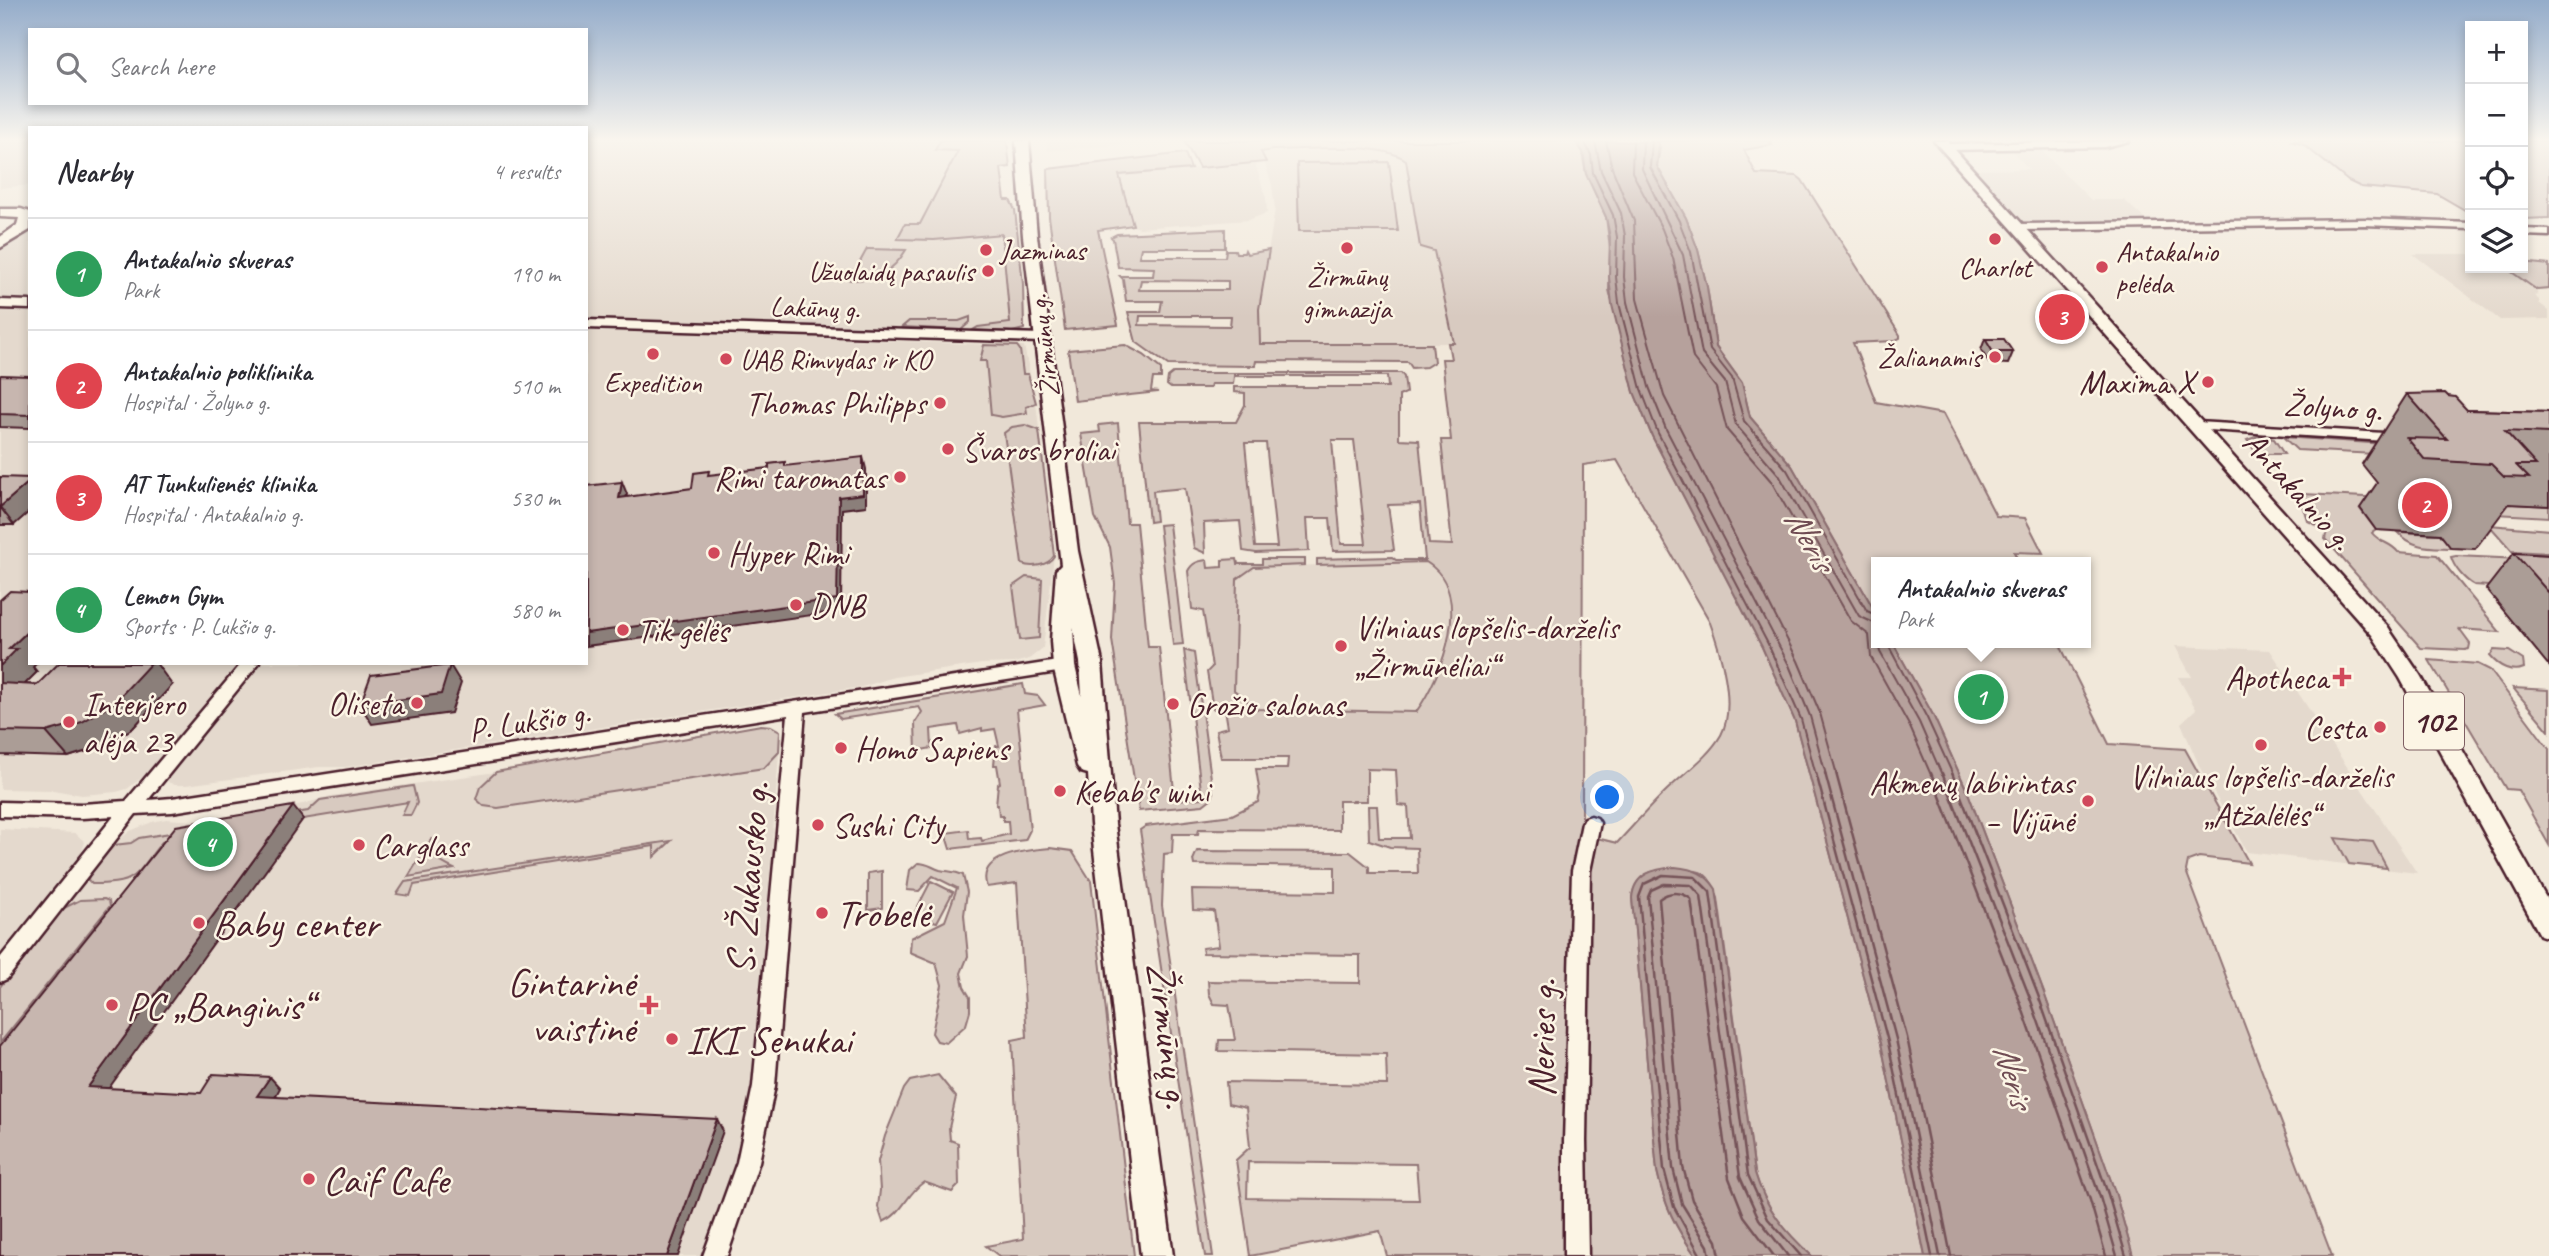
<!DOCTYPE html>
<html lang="en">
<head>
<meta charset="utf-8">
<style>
	:root { --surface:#fff; --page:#f7f7f7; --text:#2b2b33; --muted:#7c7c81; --line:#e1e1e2; --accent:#0f766e }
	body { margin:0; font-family:Caveat,sans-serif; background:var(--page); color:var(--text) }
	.controls { position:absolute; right:21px; top:21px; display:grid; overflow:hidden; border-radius:0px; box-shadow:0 4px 10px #0003 }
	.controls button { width:63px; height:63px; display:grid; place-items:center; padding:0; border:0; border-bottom:2px solid var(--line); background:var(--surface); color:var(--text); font:35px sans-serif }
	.you { position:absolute; left:1608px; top:798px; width:24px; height:24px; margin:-18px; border:5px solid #fff; border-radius:50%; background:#1a73e8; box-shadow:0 0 0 10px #1a73e833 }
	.badge { display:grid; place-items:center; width:46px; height:46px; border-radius:50%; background:var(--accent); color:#fff; font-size:23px; font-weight:700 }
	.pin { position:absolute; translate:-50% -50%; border:4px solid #fff; box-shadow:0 2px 7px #0006 }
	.popup { position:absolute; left:1871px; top:557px; width:220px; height:91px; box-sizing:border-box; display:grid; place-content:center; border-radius:0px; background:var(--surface); filter:drop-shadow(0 2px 5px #0005); font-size:23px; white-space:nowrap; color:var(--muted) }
	.popup b { font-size:26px; color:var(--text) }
	.popup::after { content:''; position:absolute; left:50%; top:100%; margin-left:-14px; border:14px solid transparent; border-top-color:var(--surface) }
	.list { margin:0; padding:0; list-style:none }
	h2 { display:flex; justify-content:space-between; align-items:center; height:91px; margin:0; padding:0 28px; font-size:30px }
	h2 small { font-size:23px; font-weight:400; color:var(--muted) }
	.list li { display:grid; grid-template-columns:46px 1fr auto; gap:21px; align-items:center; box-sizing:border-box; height:112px; padding:0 28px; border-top:2px solid var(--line) }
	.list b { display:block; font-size:26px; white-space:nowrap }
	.list p { margin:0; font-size:23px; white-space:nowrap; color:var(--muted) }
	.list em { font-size:23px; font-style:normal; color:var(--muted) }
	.icon { flex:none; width:38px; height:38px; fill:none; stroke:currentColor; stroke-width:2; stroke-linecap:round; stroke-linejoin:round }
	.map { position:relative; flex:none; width:2549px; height:1256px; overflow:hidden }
	.search { position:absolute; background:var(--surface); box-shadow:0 4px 10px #0003; left:28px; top:28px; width:560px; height:77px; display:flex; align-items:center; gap:18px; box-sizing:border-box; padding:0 24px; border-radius:0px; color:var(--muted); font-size:26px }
	.panel { position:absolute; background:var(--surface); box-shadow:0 4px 10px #0003; left:28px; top:126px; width:560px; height:539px; border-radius:0px }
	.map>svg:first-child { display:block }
	.built { fill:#e4d9cd }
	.green { fill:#d8cac0; stroke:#917476; stroke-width:2; fill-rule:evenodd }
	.water { fill:#b6a19c; stroke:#8b6d6f; stroke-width:2 }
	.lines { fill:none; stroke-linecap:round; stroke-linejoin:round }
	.shore-far1 { stroke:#755358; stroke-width:2 }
	.shore { stroke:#755358; stroke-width:2.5 }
	.minor-casing { stroke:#4a1f2b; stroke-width:5 }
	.major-casing { stroke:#4a1f2b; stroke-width:5 }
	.minor { fill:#fcf5e5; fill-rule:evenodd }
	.major { fill:#fcf5e5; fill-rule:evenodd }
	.wall { fill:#ab9d96; stroke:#4a1f2b; stroke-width:2 }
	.shaded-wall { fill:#8b7f7a; stroke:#4a1f2b; stroke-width:2 }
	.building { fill:#c7b6af; stroke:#4a1f2b; stroke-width:2 }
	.poi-dot { fill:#d1495b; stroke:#fcf5e5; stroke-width:2.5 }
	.labels { text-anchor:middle; stroke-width:5; stroke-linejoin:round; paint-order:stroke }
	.far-poi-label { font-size:28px; fill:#4a1f2b; stroke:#fcf5e5; text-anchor:start }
	.far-street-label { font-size:28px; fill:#4a1f2b; stroke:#fcf5e5 }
	.shield { fill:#fcf5e5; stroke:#7f5f63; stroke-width:2 }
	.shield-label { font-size:32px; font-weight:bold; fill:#4a1f2b }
	.poi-label { font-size:33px; fill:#4a1f2b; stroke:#fcf5e5; text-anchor:start }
	.street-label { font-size:33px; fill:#4a1f2b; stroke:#fcf5e5 }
	.water-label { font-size:35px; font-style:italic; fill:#704c53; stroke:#fcf5e5 }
	.near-street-label { font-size:40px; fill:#4a1f2b; stroke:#fcf5e5 }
	.near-poi-label { font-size:40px; fill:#4a1f2b; stroke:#fcf5e5; text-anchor:start }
</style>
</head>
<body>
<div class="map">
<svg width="2549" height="1256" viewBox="0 0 2549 1256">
	<rect width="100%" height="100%" fill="#f1e8da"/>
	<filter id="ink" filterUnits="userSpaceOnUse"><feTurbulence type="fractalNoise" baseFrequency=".0143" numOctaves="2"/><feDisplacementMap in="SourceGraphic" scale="14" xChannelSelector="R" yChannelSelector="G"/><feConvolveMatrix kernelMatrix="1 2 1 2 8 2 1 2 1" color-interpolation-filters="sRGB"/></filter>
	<g filter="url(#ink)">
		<g class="built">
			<polygon points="0,141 30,141 30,185 0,188"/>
			<polygon points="586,141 940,141 935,149 959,151 920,224 1017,233 1025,328 1012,333 586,320"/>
			<polygon points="1046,141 1162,141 1048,151"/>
			<polygon points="2009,148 2039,148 2091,200 2124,200 2148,222 2025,224 1976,170 2029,169"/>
			<polygon points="1374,150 1397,154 1406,160 1420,246 1434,251 1454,343 1260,344 1259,309 1275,209 1272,185 1261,152"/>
			<polygon points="1255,163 1266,198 1267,213 1248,220 1140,228 1133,226 1119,175"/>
			<polygon points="30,231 30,301 0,300 0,252"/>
			<polygon points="2413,254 2470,254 2470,268 2506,268 2537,290 2537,295 2534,296 2539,300 2539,303 2549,311 2549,319 2500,320"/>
			<polygon points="0,309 30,310 30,663 242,663 150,771 127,789 116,792 82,795 53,790 0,789"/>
			<polygon points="586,329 1024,346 1036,403 1054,556 1043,648 1029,659 1014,663 982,664 894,677 862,687 346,767 319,767 186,785 175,785 168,782 167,777 171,770 261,663 586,663"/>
			<polygon points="1426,562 1432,566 1450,590 1452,623 1429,694 1416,712 1257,709 1234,690 1237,579 1254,567"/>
			<polygon points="2175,646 2270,650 2417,873 2247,852 2200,768 2181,723 2196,709 2178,677 2192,677"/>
			<polygon points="761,725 771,726 780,731 779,752 755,1073 734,1170 704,1256 0,1256 0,987 110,847 130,831 152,822 166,819 196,821 303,804 331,796 496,772"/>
			<polygon points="0,829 75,833 85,842 81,854 0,958"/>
		</g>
		<g class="green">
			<polygon points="940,141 1007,141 1010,167 1001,168 1005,200 1010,200 1015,210 1023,284 1024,329 1012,332 973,330 978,327 1010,323 1002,234 934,240 897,239 905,224 920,224 958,151 935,150"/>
			<path d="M1184,141h391l6,6 5,27 20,43 4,31 -1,42 25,102 18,44 110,211 33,74 86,322 44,213h-113c-27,-24 -47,-49 -57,-83l-37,-275c-4,-9 -6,-18 -14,-24 -6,-4 -14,-4 -21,-4 -23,-2 -48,-1 -51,28l25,273c7,33 19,58 39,85h-309l-7,-25 -130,25 -14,-96 14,-13 -4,-39 -18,-4 -2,-22 161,3 -1,-31 -168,-3 1,-11h16l-6,-35 -15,-1 -5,-10 -1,-13 152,2v-28l-157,-2 -1,-5 17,-2 -5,-35 -21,-1 -1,-20 143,2v-25l-141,-2 -1,-5 4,-9 153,1 19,15v6h49l-1,-25 -27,-1 -21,-7 -1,-34h9l2,32h31l-2,-32 -10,-1 -2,-35 -29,-1v32h-28v29l-140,-1 -1,5h-25l-1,19 -8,1 -2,52 51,350h-8l-65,-426 6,-4 86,-11 26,-13 2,-8 -4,-25h31l1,-11h-67l-5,-28 12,-3 -3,-18h-12l-6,-37 5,-5 -9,-56 -11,-2 -4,-38c4,-8 10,-10 19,-11l1,8 14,-1v-7l15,-1 1,5h24v-5h43v6l-51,2 -17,12 -3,111 23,19 159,3c26,-36 59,-120 10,-150l-109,3v-6l75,-2 4,3h29l-5,-56 -32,1 6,45 -61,1 -3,-33h-23l2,33 -53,2 -13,-2 -3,-30 -36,2 1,30 -11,-5 -9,-60 -32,3 3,30 -7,1 -10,-100h97l9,-17v-12l-11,-1v-5h154l-1,-11h-153l-1,8h-22l-1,4h-39l-4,-3 1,-8 5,-4h228l3,4 2,16 -7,3v43l20,1 10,104 23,1 -11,-105h10l-9,-81h9l-3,-16h6l-20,-92 -14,-4 -14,-87c-29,-19 -98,-10 -133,-10l-12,2 5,10 -67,6zM1332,440h22l12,104h-25zM1245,443h21l11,104h-22zM1617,460l92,160c11,29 28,86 12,115 -12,21 -35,37 -53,54 -18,17 -34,36 -51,54l-37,-9 2,-13 1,-356zM1248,1162l168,2 3,36 -172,-2z"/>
			<polygon points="1658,141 1770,141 1772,145 1744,150 1756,174 1797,176 1802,180 1900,335 1900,338 1894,341 1853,343 1876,402 1943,414 1996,516 2025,518 2043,553 2014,552 2019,562 1876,562 1876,613 1792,466 1750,417 1742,383 1716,347 1707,287 1698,250 1686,218 1657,166 1660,148"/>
			<polygon points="2290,141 2470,141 2470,213 2437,194 2361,187 2348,181 2304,145"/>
			<polygon points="2523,141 2549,141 2549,218 2523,219"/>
			<polygon points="1185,153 1191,169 1119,175 1133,225 1098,230 1118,325 1065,330 1049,217 1048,169"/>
			<polygon points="1389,162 1398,231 1299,231 1297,163"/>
			<path d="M1225,229v19h-84l-2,9h86l1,-7h9l1,3h8l1,-3 2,4 22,-4 -10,59 1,35h172l2,18 -8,5 -14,1 -4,-6 -152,-1 -1,5 -87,-1 -32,-23 -8,-30h32l2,-11h-36l-3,-22 -3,-3h33l1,-8 -36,-1 -5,-28 -2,-2 6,-3zM1141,280l87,1v9h-89zM1140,316h91l-1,10 -91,-1z"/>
			<path d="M867,249h1l38,1c-13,22 -30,30 -56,30z"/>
			<polygon points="2523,262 2549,265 2549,289 2537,290 2506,268 2523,268"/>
			<polygon points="970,317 970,322 961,330 902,327 909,321 959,321"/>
			<polygon points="984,345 1017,346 1020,350 1023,374 1028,374 1036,403 1026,407 1027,413 1002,417 991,415 986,361 980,361"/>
			<polygon points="1125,345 1144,355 1161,369 1161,378 1153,378 1151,391 1158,392 1075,401 1068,350"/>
			<polygon points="1118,423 1127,523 1136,523 1148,647 1159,647 1175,800 1202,798 1184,650 1194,653 1213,793 1212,798 1203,805 1139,811 1112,640 1115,584 1110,547 1095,517 1081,434 1100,432 1099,425"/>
			<path d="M1025,425l14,5 15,126c-6,10 -23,12 -32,8l-18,-131 8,-6z"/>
			<polygon points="2258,436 2274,439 2284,454 2257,454 2247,440"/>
			<polygon points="2283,437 2385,444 2394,455 2297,450"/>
			<path d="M2303,494l104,5 -47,10 16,21 -4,3c8,10 18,9 26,19l39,3 63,77 -41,-3 11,15 -1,5 -4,1 -44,-2 -96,-109 2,-9 -19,-9 -8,-26z"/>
			<polygon points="2461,501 2549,506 2549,517 2478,513"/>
			<polygon points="1169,524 1183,644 1173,645 1159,525"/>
			<polygon points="2489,525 2549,530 2549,553 2512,551"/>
			<path d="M2398,532l42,2 11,14c-21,-1 -38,1 -53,-16z"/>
			<path d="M2456,556l65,3 11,30 -58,-4c-9,-5 -20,-17 -23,-28z"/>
			<polygon points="1026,577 1042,579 1039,638 1020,640 1013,586"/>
			<polygon points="1893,643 2059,643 2109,744 2185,749 2249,863 2199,857 2188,861 2186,871 2332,1256 2133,1256 2115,1192 2044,993 1968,793 1933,715"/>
			<path d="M2494,650l15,1 14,9 1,8c-12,5 -25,-1 -34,-12z"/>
			<polygon points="2429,660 2478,664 2490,670 2549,749 2549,845 2518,790 2506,789"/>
			<polygon points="1023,684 1025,694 1038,696 1045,705 1017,710 1030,830 1025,840 950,849 945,833 968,830 969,839 981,838 982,841 1009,834 1008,821 1003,821 1003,816 999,816 998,805 996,805 998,784 1000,783 997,765 994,765 996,746 999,746 995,729 982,731 982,728 960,734 958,725 931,729 932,748 916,751 915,723 922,712 919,707 841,719 835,714"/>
			<polygon points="2513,688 2549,690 2549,731"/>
			<polygon points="761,725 771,726 780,731 779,752 764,768 498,808 484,806 476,799 480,787 496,772"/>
			<path d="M413,786l4,17 -6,12h-9l6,-13 -246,40c-28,34 -23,42 -70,42l-4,-4 1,-7 25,-28 17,-2 8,-5 169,-27 12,-11z"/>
			<path d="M432,838c-1,19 5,23 22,31l-46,8z"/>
			<polygon points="2335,838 2373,842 2387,868 2349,864"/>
			<polygon points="671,841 654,857 654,846 414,885 410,896 397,894 405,882"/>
			<path d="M1050,848l22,3 19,30 43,375h-135l-13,-10 37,-7 -11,-199 15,-3 -10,-154 -30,4c-12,-33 42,-37 63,-39z"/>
			<path d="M918,863c10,0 13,4 22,7 9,2 14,1 23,5l4,17 -3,23 4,41 -7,17 3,14 6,10v14l-4,14 -20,18 -9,-2 -5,-8 10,-48 -6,-22 -26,-11 1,-14 34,-17 12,-33 -24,-12 -14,15 -12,-1 3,-20z"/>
			<polygon points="882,871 882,908 868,910 868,873"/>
			<polygon points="931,881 953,892 937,922 913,916"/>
			<polygon points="104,899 109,901 110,906 0,1043 0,987 60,910 80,900"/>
			<path d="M938,1075l18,22 -7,31 1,12 8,3 1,42 -7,7 -28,-10c-18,12 -21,32 -41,40l-5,-15 2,-17 -2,-29 7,-25 19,-47 6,-8z"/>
		</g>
		<g class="water">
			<polygon points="1575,141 1659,142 1657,166 1686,218 1698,250 1707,287 1716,347 1742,383 1750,417 1792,466 1876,613 1876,643 1893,643 1933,715 1968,793 2044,993 2115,1192 2133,1256 1925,1256 1881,1043 1795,721 1762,647 1652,436 1634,392 1612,305 1609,277 1610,237 1606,217 1586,174 1583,152"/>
			<path d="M1675,867c19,2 31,6 41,22l39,284c10,34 30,59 57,83h-116c-20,-27 -32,-52 -39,-85l-25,-273c2,-25 22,-29 43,-31z"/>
		</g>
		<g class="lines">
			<g class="shore-far1">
				<polyline points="1584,141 1591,155 1593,173 1613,215 1617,237 1616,277 1619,303 1641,389 1658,433 1768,644 1801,719 1816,775"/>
				<polyline points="1595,141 1601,171 1621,213 1625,236 1624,277 1627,302 1649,387 1666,429 1789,665 1810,716 1826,775"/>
				<polyline points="1606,141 1612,168 1634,221 1637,299 1664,396 1798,661 1820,713 1837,775"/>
				<polyline points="1633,141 1632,172 1662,229 1673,258 1693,358 1716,388 1727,430 1771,481 1851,621 1869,635 1871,657 1910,727 1931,775"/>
				<polyline points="1643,141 1642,169 1683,255 1702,354 1725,382 1736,425 1779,475 1859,616 1876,624"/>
				<polyline points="1652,141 1650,167 1679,221 1691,252 1710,350 1732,378 1744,421 1787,470 1867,611 1876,615"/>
				<polyline points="1878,643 1880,652 1919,722 1942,775"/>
				<polyline points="1887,643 1927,718 1953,775"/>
			</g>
			<g class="shore">
				<polyline points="1816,773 1888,1042 1932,1256"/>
				<polyline points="1825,773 1896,1039 1940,1256"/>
				<polyline points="1836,773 1907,1037 1951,1256"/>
				<polyline points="1931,773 2020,1002 2090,1200 2106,1256"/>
				<polyline points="1942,773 2030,998 2100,1197 2117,1256"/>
				<polyline points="1952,773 2038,995 2108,1194 2126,1256"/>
				<polyline points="1701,1256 1674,1207 1664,1169 1639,897 1644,884 1663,875 1695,877 1710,892 1748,1175 1768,1219 1801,1256"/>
				<polyline points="1710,1256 1708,1246 1682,1204 1673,1168 1648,897 1651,890 1664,884 1691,885 1701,896 1740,1177 1759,1219 1788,1256"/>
				<path d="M1720,1256l-3,-15 -25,-41 -9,-33 -24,-268c10,-8 22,-8 32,0l38,279 15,38 30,40"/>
			</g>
			<g class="minor-casing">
				<g id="minor">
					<polygon points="2129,141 2105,147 1946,150 1941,147 1946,144"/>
					<polygon points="2364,219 2470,223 2470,229 2364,225 2018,230 2013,227 2018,224"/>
					<polygon points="2523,229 2549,230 2549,236 2523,235"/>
					<polygon points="0,300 30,301 30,309 0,308"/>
					<polygon points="586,320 1043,334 1049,338 1043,342 586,328"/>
					<polygon points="2197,422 2401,434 2408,438 2401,442 2192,429 2192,423"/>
					<polygon points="1064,660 1072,666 1070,670 805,712 775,1086 759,1162 727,1256 703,1256 737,1162 753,1086 788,715 172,812 136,814 7,979 0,982 0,958 114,816 82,818 0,816 0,802 82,804 126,801 242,663 259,663 148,800 172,798"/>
					<polygon points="1591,816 1597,818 1600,823 1590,871 1586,1141 1588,1256 1564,1256 1564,1141 1572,871 1582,823 1585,818"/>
				</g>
			</g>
			<g class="major-casing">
				<g id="major">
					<path d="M1016,141h13l8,95 41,315 24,111 13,162 58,432h-32l-50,-432 -3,-50 -7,-2 -4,-6 -24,-100 -2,-25 5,-71 5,-5 -38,-329zM1073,627l7,35 2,34 -7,-30z"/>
					<polygon points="1934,141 1947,141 2386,625 2420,675 2549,903 2549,938 2540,935 2400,678 2372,635"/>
					<polygon points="0,209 21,209 30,212 30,230 0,248 0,237 17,225 19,218 0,217"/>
				</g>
			</g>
			<use href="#minor" class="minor"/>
			<use href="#major" class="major"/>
		</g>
		<g class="wall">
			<polygon points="1985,339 2013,352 2008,364 1989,363 1981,350"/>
			<polygon points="0,376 30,376 30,428 0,427"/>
			<polygon points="2407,394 2448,396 2467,410 2549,412 2549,506 2509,504 2475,549 2451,548 2440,534 2376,530 2360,508 2377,483 2362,464"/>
			<polygon points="0,477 14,525 0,525"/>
			<polygon points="2514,553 2549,555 2549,666 2486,589"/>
			<polygon points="0,600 33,667 37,672 24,684 172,685 133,728 103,746 68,757 0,755"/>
		</g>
		<g class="shaded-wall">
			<polygon points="863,457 866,469 866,506 842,509 841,611 586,646 586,633"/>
			<polygon points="30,481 30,511 14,525 0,507"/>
			<polygon points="622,482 627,494 624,509 619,498"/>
			<polygon points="30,629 30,663 37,663 33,667 37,672 4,705 0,701 0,666 9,649"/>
			<polygon points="151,663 156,663 172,685 133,728 103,746 68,757 46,732"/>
			<polygon points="450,665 461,683 451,713 372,724 360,705"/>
			<polygon points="293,806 303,819 101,1099 88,1087"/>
			<polygon points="270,1077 280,1088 269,1108 257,1096"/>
			<polygon points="717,1119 723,1131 678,1256 667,1256"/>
		</g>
		<g class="building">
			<polygon points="1985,339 2004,339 2013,352 1993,352"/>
			<polygon points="1,375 30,376 30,415 0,414 0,376"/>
			<polygon points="2445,393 2448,396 2455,397 2467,410 2549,412 2549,433 2505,431 2536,465 2516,465 2529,478 2504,477 2491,464 2425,460 2407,438 2447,439 2407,394"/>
			<polygon points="863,457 863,494 839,497 837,599 586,633 586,486 622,482 619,498 692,488 694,473 709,471 708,475 769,468 769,464 785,462 785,466"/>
			<polygon points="0,477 30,478 30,481 0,507"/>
			<polygon points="2514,553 2549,555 2549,593"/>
			<polygon points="10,591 30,592 30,629 9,649 17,649 0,666 0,600"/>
			<polygon points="59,663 151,663 114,703 82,722 46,732 0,731 0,683 37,685"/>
			<polygon points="450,665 441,694 360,705 371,675"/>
			<polygon points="293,806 88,1087 201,1093 213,1074 270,1077 257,1096 717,1119 667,1256 0,1256 0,1046 176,826"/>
		</g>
	</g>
	<linearGradient id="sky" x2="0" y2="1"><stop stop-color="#94acca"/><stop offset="0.44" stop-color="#f9f5ee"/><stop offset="1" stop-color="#f9f5ee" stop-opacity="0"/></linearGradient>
	<rect width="2549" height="317" fill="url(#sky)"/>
	<g class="poi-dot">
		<circle cx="1995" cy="239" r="7"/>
		<circle cx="1347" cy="248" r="7"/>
		<circle cx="986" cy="250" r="7"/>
		<circle cx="2102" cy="267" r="7"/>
		<circle cx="988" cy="271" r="7"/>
		<circle cx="653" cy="354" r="7"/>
		<circle cx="1995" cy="357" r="7"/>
		<circle cx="726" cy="359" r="7"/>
		<circle cx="2208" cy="382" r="7"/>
		<circle cx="940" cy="403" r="7"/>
		<circle cx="948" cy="449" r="7"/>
		<circle cx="900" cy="477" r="7"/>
		<circle cx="714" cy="553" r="7"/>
		<circle cx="796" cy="605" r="7"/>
		<circle cx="623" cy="630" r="7"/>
		<circle cx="1341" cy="646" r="7"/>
		<path d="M2338.5 666.5h7v7h7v7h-7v7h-7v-7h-7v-7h7z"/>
		<circle cx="417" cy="703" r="7"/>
		<circle cx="1173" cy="704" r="7"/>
		<circle cx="69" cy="722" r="7"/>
		<circle cx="2380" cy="727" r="7"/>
		<circle cx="2261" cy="745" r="7"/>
		<circle cx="841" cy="748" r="7"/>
		<circle cx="1060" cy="791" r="7"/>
		<circle cx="2088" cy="801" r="7"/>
		<circle cx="818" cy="825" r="7"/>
		<circle cx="359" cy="845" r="7"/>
		<circle cx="822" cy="913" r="7"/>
		<circle cx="199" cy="923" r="7"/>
		<circle cx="112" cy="1005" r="7"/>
		<path d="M645.5 994.5h7v7h7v7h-7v7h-7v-7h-7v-7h7z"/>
		<circle cx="672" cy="1039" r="7"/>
		<circle cx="309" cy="1179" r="7"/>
	</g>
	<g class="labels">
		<g class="far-poi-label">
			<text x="1000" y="260">Jazminas</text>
			<text x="2116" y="261">Antakalnio<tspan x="2116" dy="32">pelėda</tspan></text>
			<text x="1995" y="277" text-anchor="middle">Charlot</text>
			<text x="974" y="281" text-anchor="end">Užuolaidų pasaulis</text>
			<text x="1347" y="286" text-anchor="middle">Žirmūnų<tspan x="1347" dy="32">gimnazija</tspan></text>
			<text x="1981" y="367" text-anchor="end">Žalianamis</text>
			<text x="740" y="369">UAB Rimvydas ir KO</text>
			<text x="653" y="392" text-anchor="middle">Expedition</text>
		</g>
		<g class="far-street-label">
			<text transform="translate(815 307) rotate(2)" y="10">Lakūnų g.</text>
			<text transform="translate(1043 346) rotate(-97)" y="10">Žirmūnų g.</text>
		</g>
		<rect class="shield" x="2404" y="692.5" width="60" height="57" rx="5"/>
		<g class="shield-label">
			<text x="2434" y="732">102</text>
		</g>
		<g class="poi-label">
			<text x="2194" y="394" text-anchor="end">Maxima X</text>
			<text x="926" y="415" text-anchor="end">Thomas Philipps</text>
			<text x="962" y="461">Švaros broliai</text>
			<text x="886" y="489" text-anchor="end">Rimi taromatas</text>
			<text x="728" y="565">Hyper Rimi</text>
			<text x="810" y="617">DNB</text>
			<text x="1355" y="639">Vilniaus lopšelis-darželis<tspan x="1355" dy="38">„Žirmūnėliai“</tspan></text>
			<text x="637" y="642">Tik gėlės</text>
			<text x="2328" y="689" text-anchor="end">Apotheca</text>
			<text x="83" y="715">Interjero<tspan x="83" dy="38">alėja 23</tspan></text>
			<text x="403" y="715" text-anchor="end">Oliseta</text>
			<text x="1187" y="716">Grožio salonas</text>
			<text x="2366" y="739" text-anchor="end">Cesta</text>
			<text x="855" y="760">Homo Sapiens</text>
			<text x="2261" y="788" text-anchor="middle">Vilniaus lopšelis-darželis<tspan x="2261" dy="38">„Atžalėlės“</tspan></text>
			<text x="2074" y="794" text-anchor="end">Akmenų labirintas<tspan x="2074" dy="38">– Vijūnė</tspan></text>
			<text x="1074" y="803">Kebab's wini</text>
			<text x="832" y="837">Sushi City</text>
			<text x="373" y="857">Carglass</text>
		</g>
		<g class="street-label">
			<text transform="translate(2333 406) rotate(4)" y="12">Žolyno g.</text>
			<text transform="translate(2299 490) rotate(48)" y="12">Antakalnio g.</text>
			<text transform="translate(529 720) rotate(-9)" y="12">P. Lukšio g.</text>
		</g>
		<g class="water-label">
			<text transform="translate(1810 539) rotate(61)" y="12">Neris</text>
			<text transform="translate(2014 1075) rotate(74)" y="12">Neris</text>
		</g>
		<g class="near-street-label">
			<text transform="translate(747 878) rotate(-85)" y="14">S. Žukausko g.</text>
			<text transform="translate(1170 1035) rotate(83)" y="14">Žirmūnų g.</text>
			<text transform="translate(1541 1038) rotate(-89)" y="14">Neries g.</text>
		</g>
		<g class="near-poi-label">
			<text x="836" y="927">Trobelė</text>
			<text x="213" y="937">Baby center</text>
			<text x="635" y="996" text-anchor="end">Gintarinė<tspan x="635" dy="46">vaistinė</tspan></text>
			<text x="126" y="1019">PC „Banginis“</text>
			<text x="686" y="1053">IKI Senukai</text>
			<text x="323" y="1193">Caif Cafe</text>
		</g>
	</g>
</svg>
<div class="controls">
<button>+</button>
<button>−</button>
<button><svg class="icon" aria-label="locate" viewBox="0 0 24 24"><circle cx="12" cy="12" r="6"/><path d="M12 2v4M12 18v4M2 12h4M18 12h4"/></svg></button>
<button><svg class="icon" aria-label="layers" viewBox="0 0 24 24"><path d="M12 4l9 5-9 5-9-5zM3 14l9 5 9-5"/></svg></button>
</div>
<div class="you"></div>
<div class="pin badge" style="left:1981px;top:697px;background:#2e9e5b">1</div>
<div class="popup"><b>Antakalnio skveras</b>Park</div>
<div class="pin badge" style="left:2425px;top:505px;background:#e0444e">2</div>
<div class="pin badge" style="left:2062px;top:317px;background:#e0444e">3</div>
<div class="pin badge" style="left:210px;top:844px;background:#2e9e5b">4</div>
<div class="search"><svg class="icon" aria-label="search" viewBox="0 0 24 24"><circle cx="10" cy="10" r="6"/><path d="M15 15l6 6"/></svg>Search here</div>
<section class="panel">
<h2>Nearby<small>4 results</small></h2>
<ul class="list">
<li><span class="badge" style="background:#2e9e5b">1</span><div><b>Antakalnio skveras</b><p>Park</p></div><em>190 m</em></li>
<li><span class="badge" style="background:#e0444e">2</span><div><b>Antakalnio poliklinika</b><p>Hospital · Žolyno g.</p></div><em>510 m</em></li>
<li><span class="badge" style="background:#e0444e">3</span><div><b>AT Tunkulienės klinika</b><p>Hospital · Antakalnio g.</p></div><em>530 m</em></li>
<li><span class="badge" style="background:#2e9e5b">4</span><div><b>Lemon Gym</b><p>Sports · P. Lukšio g.</p></div><em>580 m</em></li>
</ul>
</section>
</div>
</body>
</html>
